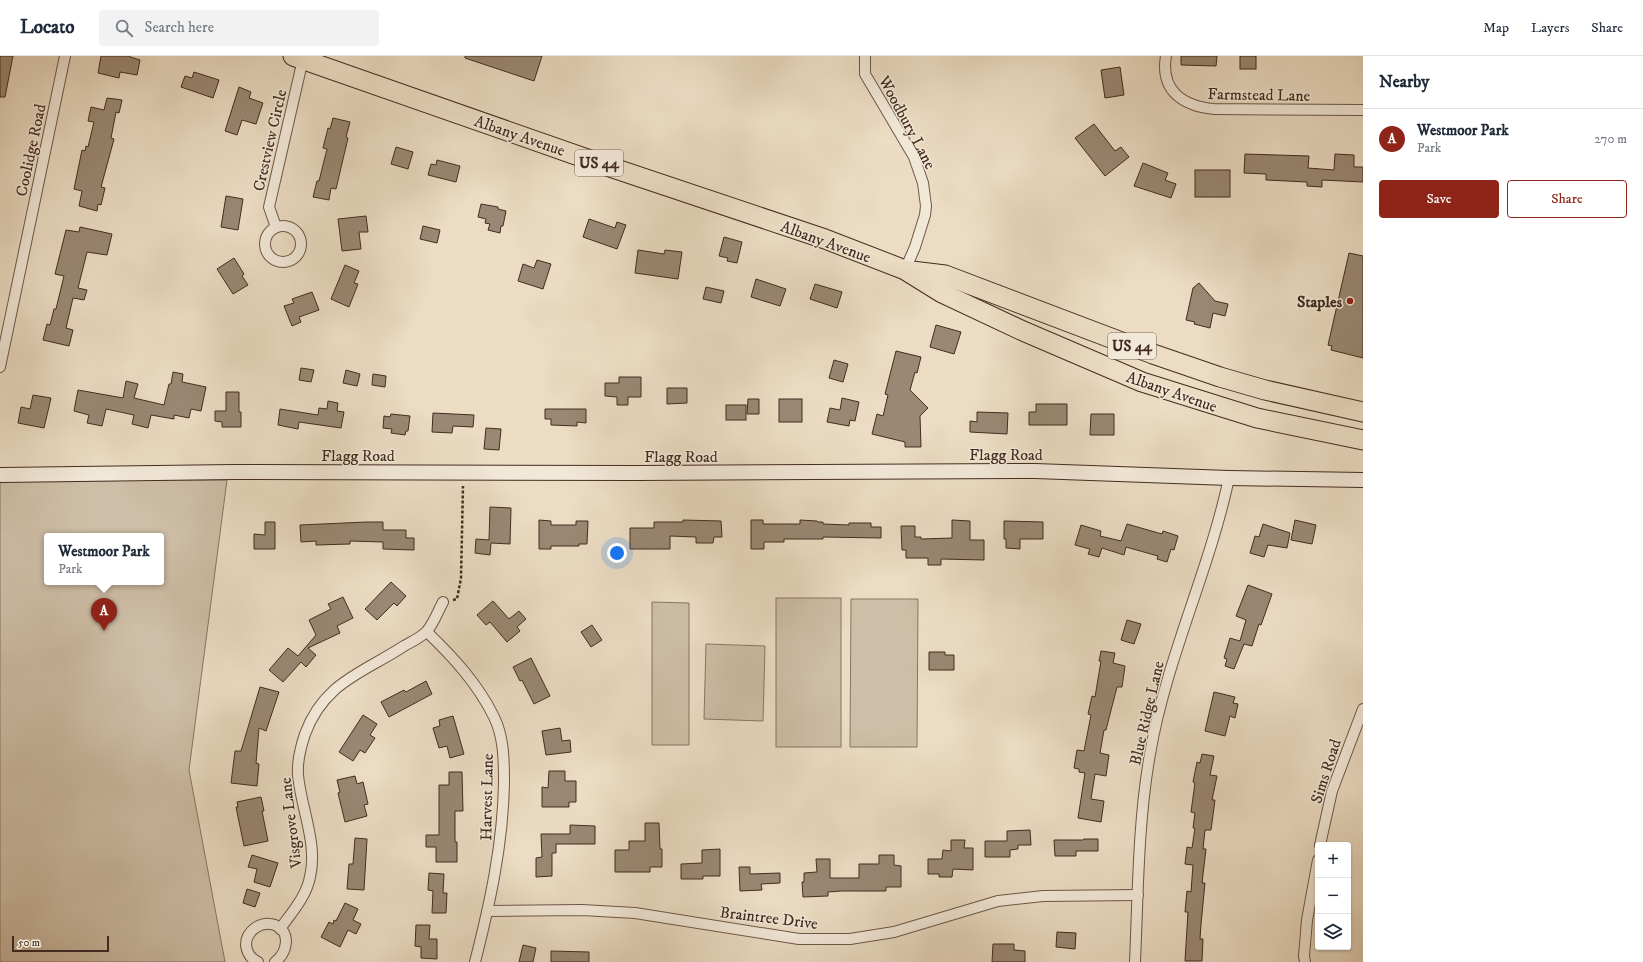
<!DOCTYPE html>
<html lang="en">
<head>
<meta charset="utf-8">
<style>
	:root { --surface:#fff; --page:#f2f2f3; --text:#1f2937; --muted:#747a83; --line:#e0e1e3; --accent:#8f2418 }
	body { margin:0; font-family:"IM FELL DW Pica",serif; background:var(--page); color:var(--text) }
	.controls { position:absolute; right:12px; bottom:12px; display:grid; overflow:hidden; border-radius:4px; box-shadow:0 1px 3px #0004 }
	.controls button { width:36px; height:36px; display:grid; place-items:center; padding:0; border:0; border-bottom:1px solid var(--line); background:var(--surface); color:var(--text); font:20px sans-serif }
	.scale { position:absolute; left:12px; bottom:10px; width:97px; box-sizing:border-box; padding-left:4px; border:2px solid #432c1f; border-top:0; font-size:11px; line-height:14px; white-space:nowrap; color:#432c1f; -webkit-text-stroke:3px #f2e8d8; paint-order:stroke }
	.you { position:absolute; left:617px; top:497px; width:14px; height:14px; margin:-10px; border:3px solid #fff; border-radius:50%; background:#1a73e8; box-shadow:0 0 0 6px #1a73e833 }
	.badge { display:grid; place-items:center; width:26px; height:26px; border-radius:50%; background:var(--accent); color:#fff; font-size:13px; font-weight:700 }
	.pin { position:absolute; translate:-50% -33px; filter:drop-shadow(0 1px 2px #0008) }
	.pin::after { content:''; position:absolute; top:21px; width:14px; height:12px; background:inherit; clip-path:polygon(0 0,100% 0,50% 100%) }
	.popup { position:absolute; left:44px; top:477px; width:120px; height:52px; box-sizing:border-box; display:grid; place-content:center; border-radius:4px; background:var(--surface); filter:drop-shadow(0 1px 3px #0005); font-size:13px; white-space:nowrap; color:var(--muted) }
	.popup b { font-size:15px; color:var(--text) }
	.popup::after { content:''; position:absolute; left:50%; top:100%; margin-left:-8px; border:8px solid transparent; border-top-color:var(--surface) }
	.list { margin:0; padding:0; list-style:none }
	h2 { display:flex; justify-content:space-between; align-items:center; height:52px; margin:0; padding:0 16px; font-size:17px }
	h2 small { font-size:13px; font-weight:400; color:var(--muted) }
	.list li { display:grid; grid-template-columns:26px 1fr auto; gap:12px; align-items:center; box-sizing:border-box; height:60px; padding:0 16px; border-top:1px solid var(--line) }
	.list b { display:block; font-size:15px; white-space:nowrap }
	.list p { margin:0; font-size:13px; white-space:nowrap; color:var(--muted) }
	.list em { font-size:13px; font-style:normal; color:var(--muted) }
	.actions { display:flex; gap:8px; padding:12px 16px }
	.actions a { flex:1; padding:9px 0; border:1px solid var(--accent); border-radius:4px; text-align:center; font-size:14px; color:var(--accent) }
	.actions .main { background:var(--accent); color:#fff }
	.icon { flex:none; width:22px; height:22px; fill:none; stroke:currentColor; stroke-width:2; stroke-linecap:round; stroke-linejoin:round }
	.map { position:relative; flex:none; width:1363px; height:906px; overflow:hidden }
	header { display:flex; align-items:center; gap:24px; box-sizing:border-box; height:56px; padding:0 20px; background:var(--surface); border-bottom:1px solid var(--line) }
	header strong { font-size:19px }
	nav { display:flex; gap:22px; margin-inline-start:auto; font-size:14px }
	.search { width:280px; height:36px; background:var(--page); display:flex; align-items:center; gap:10px; box-sizing:border-box; padding:0 14px; border-radius:4px; color:var(--muted); font-size:15px }
	main { display:flex }
	aside { flex:1; background:var(--surface) }
	.map>svg:first-child { display:block }
	.green { fill:#cebea7; stroke:#887563; fill-rule:evenodd }
	.building { fill:#9a8874; stroke:#432c1f }
	.lines { fill:none; stroke-linecap:round; stroke-linejoin:round }
	.street-casing { stroke:#6d5848; stroke-width:12 }
	.secondary-casing { stroke:#432c1f; stroke-width:16 }
	.highway-casing { stroke:#432c1f; stroke-width:21 }
	.path { stroke:#432c1f; stroke-width:2.5; stroke-dasharray:3 2; stroke-linecap:butt }
	.street { stroke:#f2e8d8; stroke-width:10 }
	.secondary { stroke:#f2e8d8; stroke-width:14 }
	.highway { stroke:#ebdcc3; stroke-width:19 }
	.poi-dot { fill:#8f2418; stroke:#f2e8d8; stroke-width:1.5 }
	.labels { text-anchor:middle; stroke-width:3; stroke-linejoin:round; paint-order:stroke }
	.shield { fill:#f2e8d8; stroke:#786456; stroke-width:1 }
	.shield-label { font-size:15px; font-weight:bold; fill:#432c1f }
	.street-label { font-size:16px; fill:#432c1f; stroke:#f2e8d8 }
	.poi-label { font-size:16px; font-weight:bold; fill:#432c1f; stroke:#f2e8d8; text-anchor:end }
</style>
</head>
<body>
<header>
<strong>Locato</strong>
<div class="search"><svg class="icon" aria-label="search" viewBox="0 0 24 24"><circle cx="10" cy="10" r="6"/><path d="M15 15l6 6"/></svg>Search here</div>
<nav><a>Map</a><a>Layers</a><a>Share</a></nav>
</header>
<main>
<div class="map">
<svg width="1363" height="906" viewBox="0 0 1363 906">
	<rect width="100%" height="100%" fill="#ebdcc3"/>
	<filter id="stains"><feTurbulence type="fractalNoise" baseFrequency=".005" numOctaves="4"/><feColorMatrix values="0 0 0 0 .2 0 0 0 0 .09 0 0 0 0 .02 0 0 0 .5 -.17"/></filter>
	<radialGradient id="worn" r=".72"><stop offset=".6" stop-color="#630" stop-opacity="0"/><stop offset="1" stop-color="#630" stop-opacity=".3"/></radialGradient>
	<g class="green">
		<path d="M0,424h227l-38,290 36,192h-225zM47,480h114v46h-114z"/>
		<rect x="776" y="542" width="65" height="149"/>
		<polygon points="851,543 918,543 917,691 850,691"/>
		<polygon points="652,546 689,547 689,689 652,689"/>
		<polygon points="706,588 765,590 763,665 704,663"/>
	</g>
	<g class="building">
		<polygon points="0,0 13,0 5,41 0,41"/>
		<polygon points="101,0 130,0 130,1 140,4 137,19 120,16 119,22 98,17"/>
		<polygon points="465,0 542,0 534,25 465,2"/>
		<polygon points="1181,0 1217,0 1216,10 1181,9"/>
		<rect x="1240" y="0" width="16" height="13"/>
		<polygon points="1120,11 1124,39 1105,42 1101,14"/>
		<polygon points="194,16 219,24 213,42 181,31 185,20 192,22"/>
		<polygon points="239,31 251,36 249,42 263,47 256,68 242,64 237,79 225,75"/>
		<polygon points="107,42 122,44 119,57 116,56 111,82 114,83 101,131 105,132 101,149 98,148 97,155 79,150 82,135 74,133 82,94 85,95 86,90 88,91 94,66 88,65 91,51 104,54"/>
		<polygon points="333,62 350,66 346,81 348,82 336,133 331,132 329,144 313,141 317,125 319,125 327,93 323,92 328,72 330,73"/>
		<polygon points="1094,68 1115,95 1121,91 1129,101 1105,120 1075,82"/>
		<polygon points="396,91 413,96 408,113 391,108"/>
		<polygon points="1245,98 1309,100 1308,112 1334,114 1335,98 1354,99 1354,111 1363,111 1363,126 1322,124 1322,131 1307,130 1307,126 1266,124 1266,118 1244,117"/>
		<polygon points="437,104 460,110 456,126 428,119 431,108 436,109"/>
		<polygon points="1143,107 1168,117 1165,124 1176,128 1171,142 1134,130"/>
		<rect x="1195" y="114" width="35" height="27"/>
		<polygon points="226,140 243,143 238,174 221,171"/>
		<polygon points="481,148 498,151 498,153 506,155 503,170 501,170 500,177 488,174 490,168 485,167 486,163 478,161"/>
		<polygon points="366,160 368,176 359,176 361,193 342,195 338,163"/>
		<polygon points="589,163 615,172 617,166 626,169 617,193 583,181"/>
		<polygon points="423,170 440,174 437,187 420,183"/>
		<polygon points="80,171 112,178 107,199 87,196 78,232 87,234 84,244 73,242 66,272 73,274 69,290 43,284 47,268 50,269 54,253 56,253 64,220 55,218 66,174 79,176"/>
		<polygon points="724,181 742,186 737,207 727,205 728,202 719,200"/>
		<polygon points="638,194 664,198 665,194 682,196 678,223 635,217"/>
		<polygon points="1349,197 1363,200 1363,302 1331,294 1332,290 1328,289"/>
		<polygon points="234,202 244,218 242,220 248,229 233,238 217,213"/>
		<polygon points="537,204 551,208 543,233 518,225 523,208 534,212"/>
		<polygon points="345,209 359,215 354,227 358,228 349,251 331,243"/>
		<polygon points="756,223 786,233 780,250 751,241"/>
		<polygon points="1199,227 1215,245 1228,248 1225,260 1213,257 1210,272 1194,268 1195,266 1186,264 1193,232"/>
		<polygon points="815,228 842,236 837,252 810,243"/>
		<polygon points="706,231 724,235 721,247 703,243"/>
		<polygon points="312,236 319,254 299,261 301,266 292,270 284,250 294,247 292,243"/>
		<polygon points="936,269 961,276 954,298 930,291"/>
		<polygon points="896,295 921,301 917,317 915,316 910,334 928,352 920,360 921,391 905,391 905,386 872,378 877,358 883,360 888,339 885,338"/>
		<polygon points="834,304 848,308 843,326 829,322"/>
		<polygon points="301,312 314,314 311,326 299,324"/>
		<polygon points="346,314 360,318 357,330 343,327"/>
		<polygon points="173,316 183,318 182,326 206,331 201,355 191,353 189,362 174,359 174,363 151,359 148,372 132,368 134,359 106,353 102,370 87,367 89,359 74,355 78,334 123,342 126,325 138,328 134,342 164,349 169,328 171,328"/>
		<polygon points="373,318 386,320 385,331 372,329"/>
		<polygon points="619,321 641,321 641,341 628,341 628,349 617,349 617,341 605,340 605,327 619,327"/>
		<polygon points="667,332 687,332 687,347 667,348"/>
		<polygon points="226,336 239,336 239,356 241,356 241,371 222,371 222,366 215,365 215,355 226,355"/>
		<polygon points="33,339 51,342 44,372 18,367 21,351 30,353"/>
		<polygon points="842,342 859,346 855,365 850,364 849,370 827,366 830,352 840,354"/>
		<polygon points="748,343 759,343 759,358 747,358"/>
		<rect x="779" y="343" width="23" height="23"/>
		<polygon points="328,345 338,347 337,355 344,356 341,372 299,366 298,373 278,369 280,353 318,359 319,352 327,353"/>
		<polygon points="1036,348 1067,348 1067,369 1029,369 1029,356 1036,356"/>
		<rect x="726" y="349" width="20" height="15"/>
		<polygon points="545,353 586,353 586,367 577,366 577,370 551,369 551,363 545,363"/>
		<polygon points="977,356 1008,357 1007,378 970,376 970,365 977,366"/>
		<polygon points="433,357 474,359 473,371 453,370 452,377 432,376"/>
		<polygon points="391,358 410,360 408,375 406,375 405,379 391,377 392,373 383,372 384,360 390,361"/>
		<polygon points="1091,358 1114,358 1114,379 1090,379"/>
		<polygon points="486,372 501,373 499,394 484,393"/>
		<polygon points="490,451 511,452 510,488 491,487 490,499 475,497 476,483 489,484"/>
		<polygon points="539,464 551,465 551,469 576,469 576,465 588,465 587,488 579,488 579,490 551,490 551,493 539,493"/>
		<polygon points="683,464 721,465 722,481 714,481 713,487 696,487 696,481 670,480 670,493 630,493 630,472 654,472 654,466 683,466"/>
		<polygon points="751,464 763,464 763,468 800,468 800,464 817,465 818,466 823,466 823,468 849,469 849,467 871,467 871,471 881,471 881,482 823,481 823,483 784,483 784,486 764,486 764,493 751,493"/>
		<polygon points="952,464 970,465 970,484 984,484 984,504 941,503 941,509 928,509 928,502 906,502 906,494 902,494 901,470 915,470 915,481 921,481 921,483 952,482"/>
		<polygon points="1295,464 1316,469 1312,488 1291,484"/>
		<polygon points="1004,465 1043,466 1043,483 1020,483 1020,493 1006,492 1006,483 1004,483"/>
		<polygon points="265,466 275,466 275,493 254,493 254,478 265,479"/>
		<polygon points="366,466 383,466 383,474 406,474 406,482 414,482 414,494 383,493 383,486 350,485 350,488 316,489 316,485 301,486 300,469"/>
		<polygon points="1127,468 1162,478 1163,475 1178,480 1174,494 1171,493 1167,506 1157,503 1158,500 1126,491 1124,499 1102,492 1099,501 1088,498 1090,493 1075,489 1081,469 1101,475 1100,480 1121,485"/>
		<polygon points="1263,468 1290,477 1287,492 1268,489 1264,501 1250,497 1255,480 1259,481"/>
		<polygon points="391,526 406,540 397,550 394,547 377,564 365,553"/>
		<polygon points="1248,529 1272,538 1261,569 1259,568 1252,590 1244,588 1234,613 1225,610 1227,603 1224,602 1230,582 1240,585 1246,564 1236,560"/>
		<polygon points="343,541 353,562 337,570 340,577 308,592 316,599 306,611 301,606 283,626 269,614 288,592 298,600 316,579 309,564 331,553 328,548"/>
		<polygon points="493,545 509,563 519,555 526,563 517,571 520,575 507,586 490,566 486,569 477,559"/>
		<polygon points="1127,564 1141,568 1134,588 1121,584"/>
		<polygon points="592,569 602,584 591,591 581,576"/>
		<polygon points="1101,595 1115,597 1113,607 1125,610 1122,631 1117,631 1109,662 1106,674 1104,674 1100,697 1109,699 1106,720 1095,718 1091,743 1104,745 1101,766 1078,762 1085,717 1079,716 1079,713 1074,712 1077,694 1084,695 1091,659 1088,658 1092,640 1095,641 1101,605 1099,605"/>
		<polygon points="929,596 945,596 945,599 954,599 954,614 929,614"/>
		<polygon points="531,602 550,640 534,648 522,624 520,625 513,611"/>
		<polygon points="426,625 432,638 389,661 381,646 404,634 406,636"/>
		<polygon points="260,631 279,636 266,675 259,672 256,707 259,708 257,730 231,727 235,695 241,695"/>
		<polygon points="1214,636 1235,641 1233,647 1238,648 1235,662 1230,660 1225,680 1205,675"/>
		<polygon points="363,659 377,668 370,679 375,682 365,697 360,694 353,705 339,696"/>
		<polygon points="453,660 464,698 450,702 447,690 439,692 433,672 440,670 439,664"/>
		<polygon points="560,672 562,685 570,684 571,696 546,699 542,675"/>
		<polygon points="1202,698 1214,700 1210,719 1217,720 1212,744 1215,744 1211,774 1205,774 1203,793 1206,793 1202,827 1205,827 1201,868 1200,883 1203,883 1202,905 1185,905 1188,856 1185,856 1187,835 1191,836 1193,809 1185,808 1187,791 1192,792 1195,772 1193,772 1195,757 1191,756 1195,727 1193,726 1197,706 1200,707"/>
		<polygon points="549,715 565,715 565,725 576,725 576,746 569,746 569,751 542,751 542,731 548,732"/>
		<polygon points="449,716 462,716 463,755 455,755 455,786 457,786 457,806 436,806 436,791 426,791 426,779 439,779 439,729 449,729"/>
		<polygon points="355,720 357,728 363,726 368,748 364,749 367,760 345,766 338,737 340,736 337,724"/>
		<polygon points="261,741 264,755 262,755 268,785 244,790 236,751 238,751 237,746"/>
		<polygon points="645,767 659,767 660,793 662,793 662,811 650,811 650,816 615,816 615,794 629,794 629,785 645,785"/>
		<polygon points="570,769 595,770 595,788 556,788 556,797 552,797 552,820 536,821 536,802 542,801 541,778 570,778"/>
		<polygon points="1030,774 1031,789 1018,789 1018,793 1010,794 1010,801 985,801 985,785 1007,785 1007,775"/>
		<polygon points="355,782 367,783 364,834 347,833 349,808 353,808"/>
		<polygon points="1084,783 1098,783 1098,795 1076,795 1076,800 1055,800 1054,784 1083,784"/>
		<polygon points="951,784 965,784 964,792 973,792 973,814 953,813 952,821 939,821 939,818 928,818 928,803 942,803 943,794 951,795"/>
		<polygon points="720,793 720,820 703,820 703,823 681,823 681,808 702,807 702,794"/>
		<polygon points="252,799 278,807 270,831 254,826 257,813 248,811"/>
		<polygon points="879,799 894,799 894,809 901,810 901,831 886,831 886,835 841,835 828,836 828,840 803,841 802,826 804,826 804,817 817,816 816,803 830,803 830,822 859,822 859,808 879,808"/>
		<polygon points="739,811 750,811 750,818 780,817 780,827 761,828 762,834 740,835"/>
		<polygon points="429,817 444,818 443,837 447,837 446,857 432,857 433,835 428,834"/>
		<polygon points="247,833 260,837 255,851 243,847"/>
		<polygon points="345,847 358,853 353,864 361,868 356,878 348,874 340,891 321,881 329,866 333,868 334,864 336,865"/>
		<polygon points="416,869 430,869 429,883 437,883 437,903 421,902 421,891 415,890"/>
		<polygon points="1057,876 1076,877 1075,893 1056,891"/>
		<polygon points="993,888 1014,888 1014,894 1025,895 1025,906 992,906"/>
		<polygon points="523,889 536,892 533,906 519,906"/>
		<polygon points="551,895 589,896 589,906 551,906"/>
	</g>
	<g class="lines">
		<g class="street-casing">
			<g id="street">
				<polyline points="865,0 865,18 914,101 923,127 926,150 925,159 915,191 905,214"/>
				<path d="M1166,0c-6,35 17,50 48,53l149,1"/>
				<circle cx="283" cy="188" r="18"/>
				<polyline points="276,171 269,151 303,3"/>
				<polyline points="0,311 65,0"/>
				<path d="M427,576c26,25 51,52 67,85 10,20 10,44 10,66 -1,61 -14,120 -29,179"/>
				<polyline points="1320,789 1332,735 1363,653"/>
				<polyline points="488,855 582,854 635,857 799,883 850,883 894,876 998,845 1043,840 1138,839"/>
				<path d="M280,873c12,-17 26,-32 30,-52 8,-33 -9,-69 -12,-102 -1,-13 3,-29 7,-41 19,-52 58,-61 99,-88 7,-4 18,-9 23,-15 7,-8 11,-20 16,-29"/>
				<path d="M258,906c-7,-3 -11,-9 -12,-17 0,-14 15,-25 29,-20 17,7 12,28 0,37"/>
				<path d="M1135,906c3,-68 3,-141 15,-208 16,-95 59,-182 79,-276"/>
				<polyline points="1305,906 1304,900 1307,864 1318,804"/>
			</g>
		</g>
		<g class="secondary-casing">
			<polyline id="secondary" points="0,419 233,416 637,417 1035,415 1229,422 1363,424"/>
		</g>
		<g class="highway-casing">
			<g id="highway">
				<polyline points="293,0 613,112 825,183 905,214 942,237 1023,275 1142,326 1257,362 1363,384"/>
				<polyline points="912,215 945,219 1153,298 1220,321 1265,334 1363,356"/>
			</g>
		</g>
		<polyline class="path" points="453,544 457,543 461,522 463,430"/>
		<use href="#street" class="street"/>
		<use href="#secondary" class="secondary"/>
		<use href="#highway" class="highway"/>
	</g>
	<circle class="poi-dot" cx="1350" cy="245" r="4"/>
	<g class="labels">
		<g class="shield">
			<rect x="575" y="94" width="48" height="26" rx="3"/>
			<rect x="1108" y="277" width="48" height="26" rx="3"/>
		</g>
		<g class="shield-label">
			<text x="599" y="112">US 44</text>
			<text x="1132" y="295">US 44</text>
		</g>
		<g class="street-label">
			<text transform="translate(1259 38) rotate(1)" y="6">Farmstead Lane</text>
			<text transform="translate(908 66) rotate(62)" y="6">Woodbury Lane</text>
			<text transform="translate(520 79) rotate(19)" y="6">Albany Avenue</text>
			<text transform="translate(269 84) rotate(-77)" y="6">Crestview Circle</text>
			<text transform="translate(30 94) rotate(-78)" y="6">Coolidge Road</text>
			<text transform="translate(826 185) rotate(20)" y="6">Albany Avenue</text>
			<text transform="translate(1172 335) rotate(19)" y="6">Albany Avenue</text>
			<text x="1006" y="404">Flagg Road</text>
			<text x="358" y="405">Flagg Road</text>
			<text x="681" y="406">Flagg Road</text>
			<text transform="translate(1146 657) rotate(-77)" y="6">Blue Ridge Lane</text>
			<text transform="translate(1325 715) rotate(-72)" y="6">Sims Road</text>
			<text transform="translate(486 741) rotate(-89)" y="6">Harvest Lane</text>
			<text transform="translate(290 767) rotate(-97)" y="6">Visgrove Lane</text>
			<text transform="translate(769 861) rotate(7)" y="6">Braintree Drive</text>
		</g>
		<g class="poi-label">
			<text x="1342" y="251">Staples</text>
		</g>
	</g>
	<rect width="100%" height="100%" filter="url(#stains)"/>
	<rect width="100%" height="100%" fill="url(#worn)"/>
</svg>
<div class="controls">
<button>+</button>
<button>−</button>
<button><svg class="icon" aria-label="layers" viewBox="0 0 24 24"><path d="M12 4l9 5-9 5-9-5zM3 14l9 5 9-5"/></svg></button>
</div>
<div class="scale">50 m</div>
<div class="you"></div>
<div class="pin badge" style="left:104px;top:575px">A</div>
<div class="popup"><b>Westmoor Park</b>Park</div>
</div>
<aside>
<h2>Nearby<small></small></h2>
<ul class="list">
<li><span class="badge">A</span><div><b>Westmoor Park</b><p>Park</p></div><em>270 m</em></li>
</ul>
<div class="actions"><a class="main">Save</a><a>Share</a></div>
</aside>
</main>
</body>
</html>
